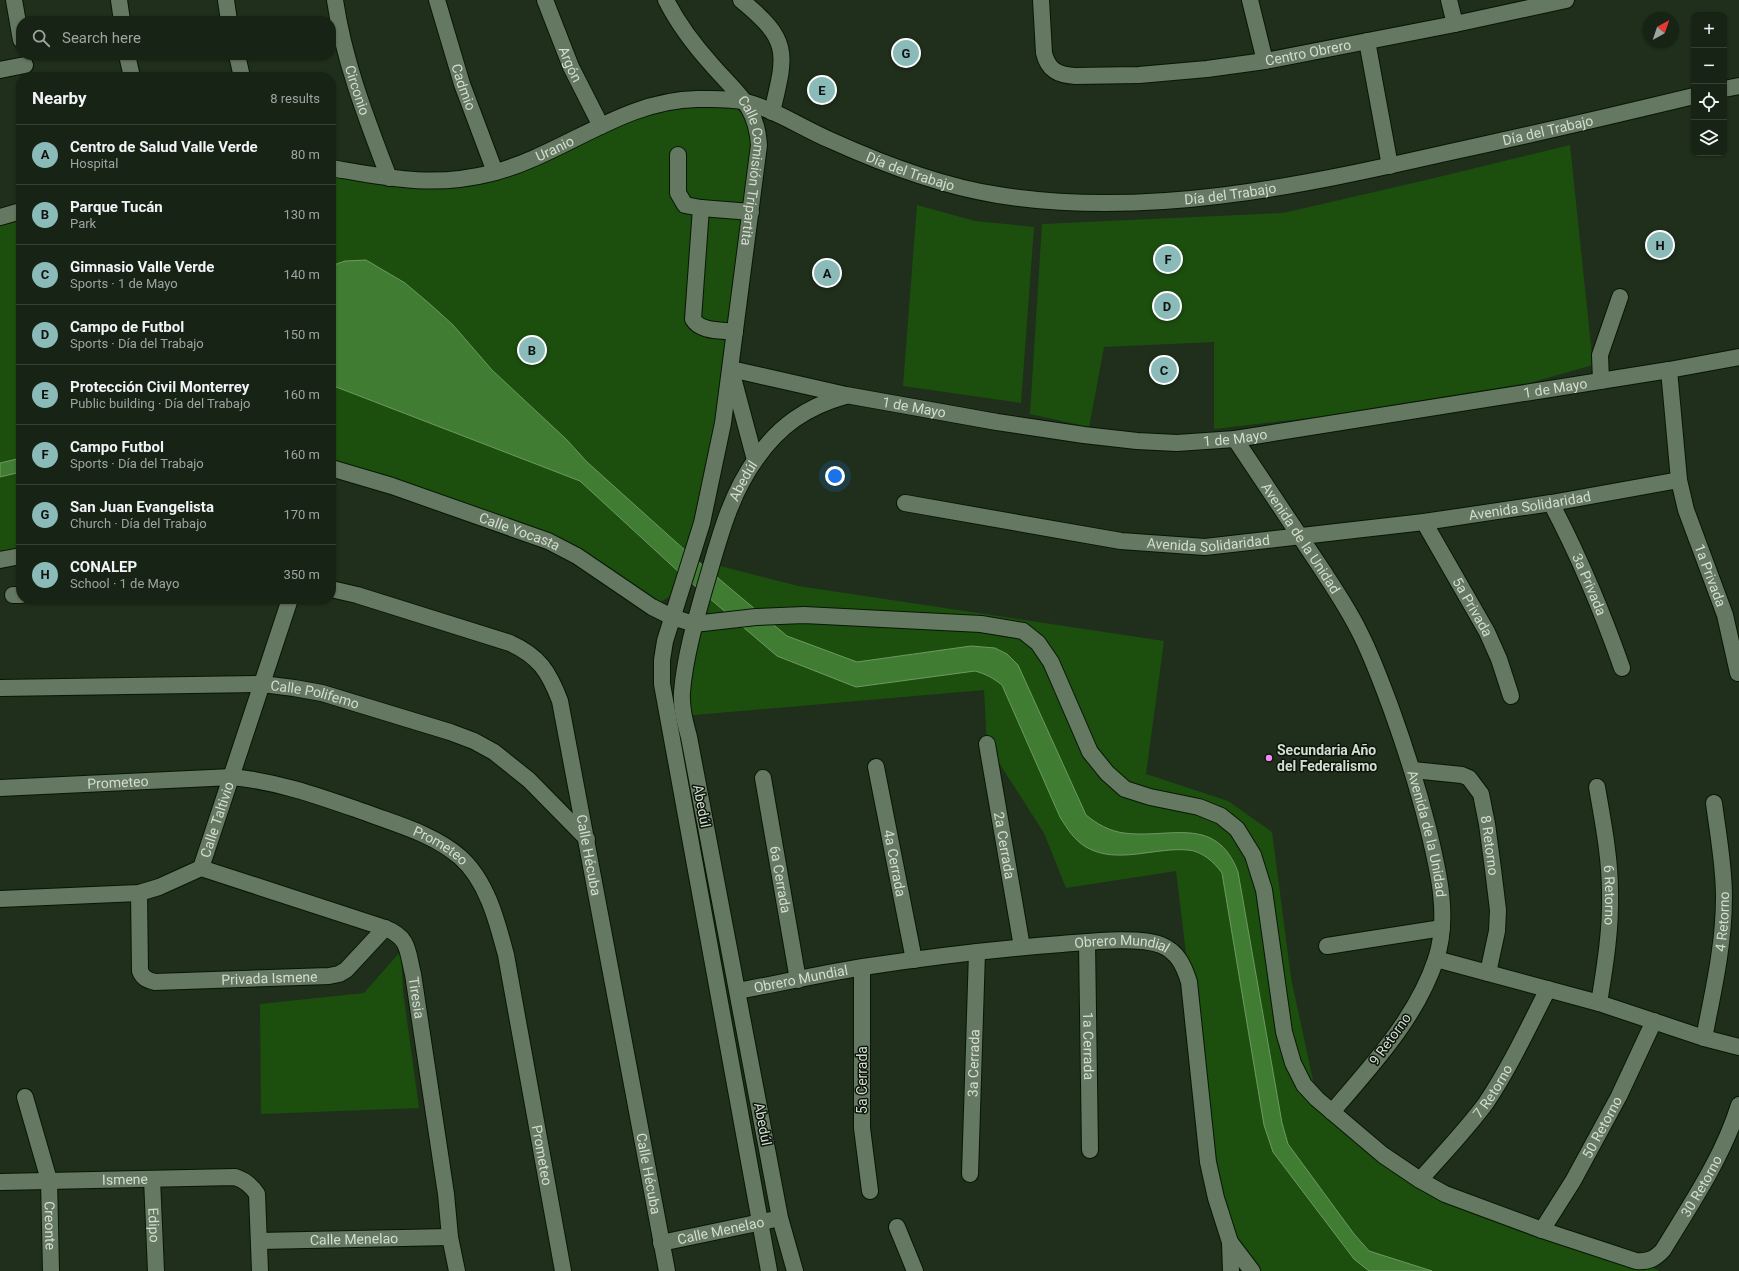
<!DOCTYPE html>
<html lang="en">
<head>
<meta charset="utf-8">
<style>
	:root { --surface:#172314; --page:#202b1d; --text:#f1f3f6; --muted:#9ea4a0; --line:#364034; --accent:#8bbbb9 }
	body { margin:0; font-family:Roboto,sans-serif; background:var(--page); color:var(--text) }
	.controls { position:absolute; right:12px; top:12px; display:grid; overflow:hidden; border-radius:8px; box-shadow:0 1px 3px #0004 }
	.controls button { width:36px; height:36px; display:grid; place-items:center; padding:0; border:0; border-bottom:1px solid var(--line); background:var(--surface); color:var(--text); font:20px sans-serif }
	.compass { position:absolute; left:1643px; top:12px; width:36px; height:36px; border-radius:50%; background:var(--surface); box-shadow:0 1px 3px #0004; rotate:40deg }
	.you { position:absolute; left:835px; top:476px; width:14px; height:14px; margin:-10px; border:3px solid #fff; border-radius:50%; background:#1a73e8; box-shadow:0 0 0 6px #1a73e833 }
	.badge { display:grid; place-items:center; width:26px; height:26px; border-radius:50%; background:var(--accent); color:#111; font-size:13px; font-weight:700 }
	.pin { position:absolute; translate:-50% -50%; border:2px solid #fff; box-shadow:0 1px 4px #0006 }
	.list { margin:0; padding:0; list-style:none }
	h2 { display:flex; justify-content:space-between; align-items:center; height:52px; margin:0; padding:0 16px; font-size:17px }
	h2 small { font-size:13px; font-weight:400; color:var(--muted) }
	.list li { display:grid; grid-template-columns:26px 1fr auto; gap:12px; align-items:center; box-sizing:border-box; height:60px; padding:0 16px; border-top:1px solid var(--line) }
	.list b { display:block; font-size:15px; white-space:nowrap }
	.list p { margin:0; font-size:13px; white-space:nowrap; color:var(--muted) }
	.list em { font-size:13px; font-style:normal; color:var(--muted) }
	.icon { flex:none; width:22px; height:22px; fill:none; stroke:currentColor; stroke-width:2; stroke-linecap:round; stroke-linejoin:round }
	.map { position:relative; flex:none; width:1739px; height:1271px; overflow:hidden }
	.search { position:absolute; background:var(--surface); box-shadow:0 1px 3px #0004; left:16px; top:16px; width:320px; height:44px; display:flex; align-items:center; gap:10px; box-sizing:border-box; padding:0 14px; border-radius:16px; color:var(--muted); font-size:15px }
	.panel { position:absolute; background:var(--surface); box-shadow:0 1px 3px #0004; left:16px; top:72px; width:320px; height:532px; border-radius:16px }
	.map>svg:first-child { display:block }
	.green { fill:#1c4f0e }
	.water { fill:#417c33; stroke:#6d9962 }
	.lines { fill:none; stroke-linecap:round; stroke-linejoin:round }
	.minor-casing { stroke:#081705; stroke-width:18 }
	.minor { stroke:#657861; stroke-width:16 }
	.poi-dot { fill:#f18af4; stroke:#0d150c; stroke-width:1.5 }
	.labels { text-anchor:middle; stroke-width:3; stroke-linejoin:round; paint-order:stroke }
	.street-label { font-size:14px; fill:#d3ddd0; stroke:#0d150c }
	.poi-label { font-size:14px; font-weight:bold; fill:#d3ddd0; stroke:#0d150c; text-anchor:start }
</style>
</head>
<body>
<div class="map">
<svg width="1739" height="1271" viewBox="0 0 1739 1271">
	<rect width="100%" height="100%" fill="#1f2f1b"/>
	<g class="green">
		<polygon points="730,100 748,122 759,145 731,369 686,574 669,597 652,607 577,556 331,468 331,168 462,179 649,106"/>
		<polygon points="1570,145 1593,365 1472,399 1214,429 1214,342 1104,347 1089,427 1030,414 1042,224 1283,213 1422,181"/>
		<polygon points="917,205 975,221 1034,227 1021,403 903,386"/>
		<polygon points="21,211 21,556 0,560 0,217"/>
		<polygon points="712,564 798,586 1164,641 1146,774 1228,801 1272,832 1291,978 1317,1099 1420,1180 1660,1271 1252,1271 1216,1198 1176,871 1066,888 1044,833 987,744 984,690 683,716"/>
		<polygon points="401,951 403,991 419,1108 261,1114 260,1004 364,993"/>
	</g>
	<g class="water">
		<path d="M366,260l39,23 26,22 22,20 39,45 74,69 21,23 100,90 100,84 70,26 114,-16 24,2 12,6 11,11 68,150c11,9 23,16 38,18 46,6 92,-19 114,39l44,251 6,21 66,90 15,17 63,20h-63l-15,-12 -81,-107 -9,-27 -42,-252c-8,-11 -20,-22 -34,-23 -34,-3 -71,15 -102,-3 -12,-7 -19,-19 -26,-30l-58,-132c-9,-7 -16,-11 -27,-14l-119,16 -79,-31 -96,-82 -101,-93 -249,-96v-119l14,-5z"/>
		<polygon points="21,458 21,472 0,477 0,463"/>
	</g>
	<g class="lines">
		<g class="minor-casing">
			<g id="minor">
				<polyline points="14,0 21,40"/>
				<polyline points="119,0 122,21"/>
				<polyline points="226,0 229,21"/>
				<path id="s1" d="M335,0c9,62 32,120 54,178"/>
				<path id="s2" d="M437,0l25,84 33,88"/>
				<path id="s3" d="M545,0l26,67 30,59"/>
				<path id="s4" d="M666,0c12,24 28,45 46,65 25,29 44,39 47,80l-36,278 -21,100 -37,118 -3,19v24l107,587"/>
				<path d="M741,0c50,41 45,53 31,112"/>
				<path id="s5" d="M1041,0l3,53c4,17 14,22 31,23l64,-1 68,-6 58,-8 190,-37 111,-24"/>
				<polyline points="1250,0 1265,61"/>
				<polyline points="1449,0 1455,24"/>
				<polyline points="1367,41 1390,166"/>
				<polyline points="127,55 132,77"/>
				<polyline points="237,55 242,77"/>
				<polyline points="0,70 25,65"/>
				<polyline points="1724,89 1739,86"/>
				<polyline points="678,155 678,193 685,205 701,208 751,212"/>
				<path id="s6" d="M331,168c58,10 102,20 161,5 71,-18 130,-73 205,-74 16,0 33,-1 49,3 30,8 56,26 84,38 53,24 110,46 168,55 149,24 302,-9 448,-42 83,-18 165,-37 248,-57"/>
				<path d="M701,208l-8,111c7,13 29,11 42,13"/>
				<polyline points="0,217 21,211"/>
				<path id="s7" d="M731,369l115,26 151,27 87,13 53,6 40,2 58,-4 434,-69 70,-13"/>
				<path id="s8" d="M1669,370l10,110 7,30 39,105 13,58"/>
				<polyline points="732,374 755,460"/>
				<polyline points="1601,381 1600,355 1620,297"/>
				<path id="s9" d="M1235,439c26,39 52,78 78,117 16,24 33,49 46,75 13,25 23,53 33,80 14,39 26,77 36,117 10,41 22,89 8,131 -20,60 -64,106 -104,153"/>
				<path id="s10" d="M331,468l61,18 156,55 29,15 75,51 20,10 22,7 62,-7 48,-2 177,9 42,7 15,12 13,19 39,90 17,21 18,16 25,8 49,10 22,9 16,13 16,26 11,35 20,142 9,31 11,22 13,14 66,56 37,25 25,14 97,36 94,31c12,1 19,-2 27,-11 28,-46 60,-93 76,-145"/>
				<path id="s11" d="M905,503l216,38 84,6 219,-25 127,-19 128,-23"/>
				<path id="s12" d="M1551,503c28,53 51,108 71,165"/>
				<path id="s13" d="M1424,522l63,110 12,27 12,37"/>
				<polyline points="0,560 21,556"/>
				<path id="s14" d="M331,589l26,6 153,48c29,13 39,29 50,58l107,570"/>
				<polyline points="13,595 21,595"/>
				<path id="s15" d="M0,688l262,-4 32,4 28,5 128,39 24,9 20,11 35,28 58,59"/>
				<path id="s16" d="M987,744l35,203"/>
				<path id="s17" d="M876,767l38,193"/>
				<path id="s18" d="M1413,770l49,5 7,3 12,16 6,30 6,45 5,41 -1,21 -9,42"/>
				<path id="s19" d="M763,778l35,202"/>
				<path id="s20" d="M1597,787c6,35 13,70 13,106 1,37 -5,73 -11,110"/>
				<path id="s21" d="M0,788l232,-11c49,5 89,20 135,36 32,12 66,21 93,44 27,24 37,64 46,98l57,316"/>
				<path id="s22" d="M201,868l184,60c25,10 22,23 28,46l33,220 4,43 7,34"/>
				<path id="s23" d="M139,893l1,78c3,7 7,9 15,11l174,-6 10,-2 7,-4 39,-42"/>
				<path id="s24" d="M0,899l139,-6 20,-6 42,-19 89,-269"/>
				<path id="s25" d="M1087,942l3,208"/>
				<polyline points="1327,946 1442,928"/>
				<polyline points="1436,959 1599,1003 1704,1038 1739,1047"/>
				<polyline points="862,968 862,1128 870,1191"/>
				<path id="s26" d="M738,991c42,-8 83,-17 125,-24 66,-10 132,-18 199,-23 26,-2 76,-8 99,1 17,7 23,21 28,37l19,180 8,36 14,44 22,29"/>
				<path id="s27" d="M1704,1038c9,-46 20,-93 20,-141 0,-32 -6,-63 -10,-94"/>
				<path id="s28" d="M25,1097l24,83 2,91"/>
				<path id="s29" d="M970,1174l7,-222"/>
				<path id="s30" d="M152,1179l4,92"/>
				<path id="s31" d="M1420,1180c22,-25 46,-50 66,-77 24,-36 42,-75 62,-114"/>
				<path id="s32" d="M0,1182l235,-5c10,3 16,8 22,17l3,77"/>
				<polyline points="897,1227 915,1271"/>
				<path id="s33" d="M1542,1230l31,-49 46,-85 35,-75"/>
				<path id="s34" d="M259,1241l191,-4"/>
				<polyline points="1230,1242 1231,1271"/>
				<path id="s35" d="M661,1243l110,-23"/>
				<path id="s36" d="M795,1271l-15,-53 -91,-481c-4,-15 -8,-29 -7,-45 3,-37 15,-77 25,-112 12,-41 23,-85 49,-121 23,-33 50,-52 89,-63"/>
			</g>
		</g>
		<use href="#minor" class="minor"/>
	</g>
	<circle class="poi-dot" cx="1269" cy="758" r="4"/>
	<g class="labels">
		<g class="street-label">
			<text dy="5" stroke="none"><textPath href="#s5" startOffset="330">Centro Obrero</textPath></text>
			<text dy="5" stroke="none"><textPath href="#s3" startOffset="69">Argón</textPath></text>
			<text dy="5" stroke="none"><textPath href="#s2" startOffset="91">Cadmio</textPath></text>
			<text dy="5" stroke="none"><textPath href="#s1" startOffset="93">Circonio</textPath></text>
			<text dy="5" stroke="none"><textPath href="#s6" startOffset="1258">Día del Trabajo</textPath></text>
			<text dy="5" stroke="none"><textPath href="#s6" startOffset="230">Uranio</textPath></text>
			<text dy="5" stroke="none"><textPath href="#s6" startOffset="610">Día del Trabajo</textPath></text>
			<text dy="5" stroke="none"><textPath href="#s4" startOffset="200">Calle Comisión Tripartita</textPath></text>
			<text dy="5" stroke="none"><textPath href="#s6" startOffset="934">Día del Trabajo</textPath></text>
			<text dy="5" stroke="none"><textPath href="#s7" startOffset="835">1 de Mayo</textPath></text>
			<text dy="5" stroke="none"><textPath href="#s7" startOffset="187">1 de Mayo</textPath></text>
			<text dy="5" stroke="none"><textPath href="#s7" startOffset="511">1 de Mayo</textPath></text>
			<text dy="5" stroke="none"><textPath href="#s36" startOffset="811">Abedúl</textPath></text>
			<text dy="5" stroke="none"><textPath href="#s11" startOffset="631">Avenida Solidaridad</textPath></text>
			<text dy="5" stroke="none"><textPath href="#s10" startOffset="199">Calle Yocasta</textPath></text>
			<text dy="5" stroke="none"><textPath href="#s9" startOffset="119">Avenida de la Unidad</textPath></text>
			<text dy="5" stroke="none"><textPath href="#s11" startOffset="307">Avenida Solidaridad</textPath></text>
			<text dy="5" stroke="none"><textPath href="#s8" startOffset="211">1a Privada</textPath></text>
			<text dy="5" stroke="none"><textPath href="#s12" startOffset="90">3a Privada</textPath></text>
			<text dy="5" stroke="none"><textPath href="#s13" startOffset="98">5a Privada</textPath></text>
			<text dy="5" stroke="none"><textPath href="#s15" startOffset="316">Calle Polifemo</textPath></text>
			<text dy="5" stroke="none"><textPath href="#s21" startOffset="118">Prometeo</textPath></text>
			<text transform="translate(702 806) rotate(79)" y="5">Abedúl</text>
			<text dy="5" stroke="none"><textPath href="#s24" startOffset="257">Calle Taltivio</textPath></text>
			<text dy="5" stroke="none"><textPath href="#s9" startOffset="443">Avenida de la Unidad</textPath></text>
			<text dy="5" stroke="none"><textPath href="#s16" startOffset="103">2a Cerrada</textPath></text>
			<text dy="5" stroke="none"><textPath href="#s18" startOffset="129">8 Retorno</textPath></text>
			<text dy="5" stroke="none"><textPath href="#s21" startOffset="453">Prometeo</textPath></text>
			<text dy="5" stroke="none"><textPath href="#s14" startOffset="423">Calle Hécuba</textPath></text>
			<text dy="5" stroke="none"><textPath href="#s17" startOffset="98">4a Cerrada</textPath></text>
			<text dy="5" stroke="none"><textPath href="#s19" startOffset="103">6a Cerrada</textPath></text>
			<text dy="5" stroke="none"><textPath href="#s20" startOffset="109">6 Retorno</textPath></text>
			<text dy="5" stroke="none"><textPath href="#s27" startOffset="118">4 Retorno</textPath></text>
			<text dy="5" stroke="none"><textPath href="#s26" startOffset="388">Obrero Mundial</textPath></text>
			<text dy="5" stroke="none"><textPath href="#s23" startOffset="212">Privada Ismene</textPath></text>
			<text dy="5" stroke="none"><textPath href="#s26" startOffset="64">Obrero Mundial</textPath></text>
			<text dy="5" stroke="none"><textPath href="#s22" startOffset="275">Tiresia</textPath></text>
			<text transform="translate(1390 1039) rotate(-54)" y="5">9 Retorno</text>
			<text dy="5" stroke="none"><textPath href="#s25" startOffset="104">1a Cerrada</textPath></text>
			<text dy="5" stroke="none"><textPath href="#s29" startOffset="111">3a Cerrada</textPath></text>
			<text transform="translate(862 1080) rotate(-90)" y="5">5a Cerrada</text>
			<text dy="5" stroke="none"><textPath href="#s31" startOffset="115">7 Retorno</textPath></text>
			<text transform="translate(763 1124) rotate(79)" y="5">Abedúl</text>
			<text dy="5" stroke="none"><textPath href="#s33" startOffset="119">50 Retorno</textPath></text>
			<text dy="5" stroke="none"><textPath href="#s21" startOffset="789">Prometeo</textPath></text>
			<text dy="5" stroke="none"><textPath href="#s14" startOffset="747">Calle Hécuba</textPath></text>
			<text dy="5" stroke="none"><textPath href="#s32" startOffset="125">Ismene</textPath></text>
			<text dy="5" stroke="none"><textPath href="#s10" startOffset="1794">30 Retorno</textPath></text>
			<text dy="5" stroke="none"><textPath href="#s30" startOffset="46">Edipo</textPath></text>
			<text dy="5" stroke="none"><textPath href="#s28" startOffset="132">Creonte</textPath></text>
			<text dy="5" stroke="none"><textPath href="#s35" startOffset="61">Calle Menelao</textPath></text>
			<text dy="5" stroke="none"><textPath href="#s34" startOffset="95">Calle Menelao</textPath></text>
		</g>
		<g class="poi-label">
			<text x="1277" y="755">Secundaria Año<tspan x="1277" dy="16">del Federalismo</tspan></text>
		</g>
	</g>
</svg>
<div class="controls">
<button>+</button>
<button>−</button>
<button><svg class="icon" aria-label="locate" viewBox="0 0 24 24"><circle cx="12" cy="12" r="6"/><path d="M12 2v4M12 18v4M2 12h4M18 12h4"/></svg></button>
<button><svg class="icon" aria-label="layers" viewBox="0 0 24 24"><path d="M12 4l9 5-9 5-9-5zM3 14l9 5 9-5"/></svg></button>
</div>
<svg class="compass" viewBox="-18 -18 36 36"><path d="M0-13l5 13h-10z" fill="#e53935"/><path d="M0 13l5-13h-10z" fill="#9ea4a0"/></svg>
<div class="you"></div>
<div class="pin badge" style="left:827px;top:273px">A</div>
<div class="pin badge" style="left:532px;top:350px">B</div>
<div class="pin badge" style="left:1164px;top:370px">C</div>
<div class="pin badge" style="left:1167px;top:306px">D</div>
<div class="pin badge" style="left:822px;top:90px">E</div>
<div class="pin badge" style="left:1168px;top:259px">F</div>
<div class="pin badge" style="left:906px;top:53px">G</div>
<div class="pin badge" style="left:1660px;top:245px">H</div>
<div class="search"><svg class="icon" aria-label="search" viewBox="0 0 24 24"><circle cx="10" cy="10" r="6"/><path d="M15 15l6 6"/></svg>Search here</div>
<section class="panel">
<h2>Nearby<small>8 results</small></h2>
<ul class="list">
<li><span class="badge">A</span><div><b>Centro de Salud Valle Verde</b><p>Hospital</p></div><em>80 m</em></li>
<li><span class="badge">B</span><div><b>Parque Tucán</b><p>Park</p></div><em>130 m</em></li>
<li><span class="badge">C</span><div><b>Gimnasio Valle Verde</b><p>Sports · 1 de Mayo</p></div><em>140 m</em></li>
<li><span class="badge">D</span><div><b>Campo de Futbol</b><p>Sports · Día del Trabajo</p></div><em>150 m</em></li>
<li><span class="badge">E</span><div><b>Protección Civil Monterrey</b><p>Public building · Día del Trabajo</p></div><em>160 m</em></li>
<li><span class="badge">F</span><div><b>Campo Futbol</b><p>Sports · Día del Trabajo</p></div><em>160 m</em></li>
<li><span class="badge">G</span><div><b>San Juan Evangelista</b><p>Church · Día del Trabajo</p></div><em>170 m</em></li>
<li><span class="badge">H</span><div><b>CONALEP</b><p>School · 1 de Mayo</p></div><em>350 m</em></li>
</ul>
</section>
</div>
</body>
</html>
